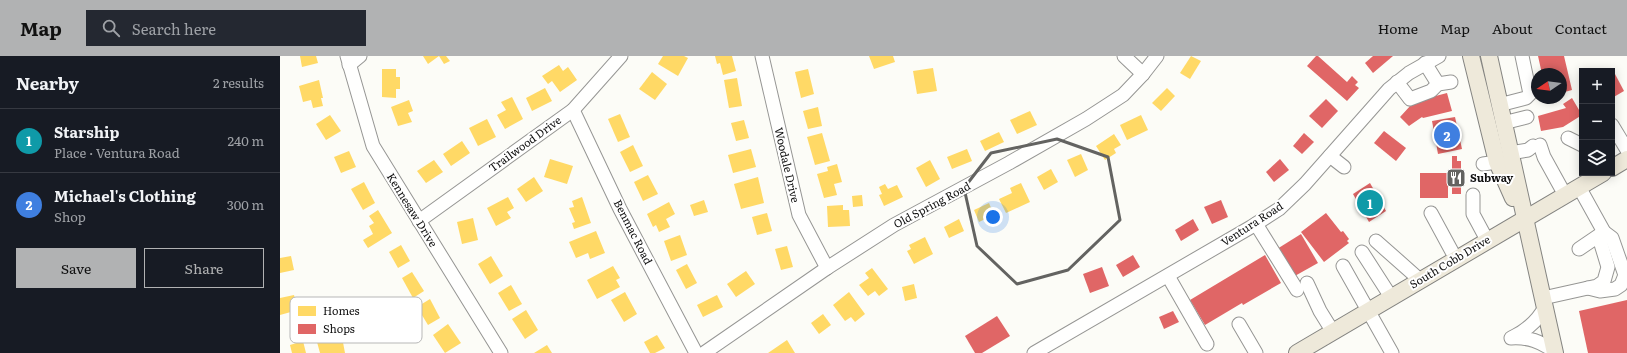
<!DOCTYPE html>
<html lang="en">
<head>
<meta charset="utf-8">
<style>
	:root { --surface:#171b24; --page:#242831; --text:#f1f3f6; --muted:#9ea1a6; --line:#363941; --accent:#b1b2b3 }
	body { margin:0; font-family:Literata,serif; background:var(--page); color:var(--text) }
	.controls { position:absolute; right:12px; top:12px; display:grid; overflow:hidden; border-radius:0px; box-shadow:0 2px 10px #0003 }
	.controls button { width:36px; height:36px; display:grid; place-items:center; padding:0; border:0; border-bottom:1px solid var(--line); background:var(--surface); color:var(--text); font:20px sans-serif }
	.compass { position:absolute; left:1251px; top:12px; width:36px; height:36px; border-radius:50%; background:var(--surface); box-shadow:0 2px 10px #0003; rotate:257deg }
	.you { position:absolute; left:713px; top:161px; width:14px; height:14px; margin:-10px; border:3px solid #fff; border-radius:50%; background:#1a73e8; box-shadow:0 0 0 6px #1a73e833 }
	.badge { display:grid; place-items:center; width:26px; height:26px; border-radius:50%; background:var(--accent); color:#fff; font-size:13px; font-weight:700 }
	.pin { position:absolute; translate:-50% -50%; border:2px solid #fff; box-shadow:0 1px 4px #0006 }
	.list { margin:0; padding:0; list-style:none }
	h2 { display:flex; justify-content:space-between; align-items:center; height:52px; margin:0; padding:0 16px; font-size:17px }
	h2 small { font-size:13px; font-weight:400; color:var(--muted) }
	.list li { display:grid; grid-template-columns:26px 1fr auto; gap:12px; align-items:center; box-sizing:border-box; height:64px; padding:0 16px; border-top:1px solid var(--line) }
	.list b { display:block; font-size:15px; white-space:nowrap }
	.list p { margin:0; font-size:13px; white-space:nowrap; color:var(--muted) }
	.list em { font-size:13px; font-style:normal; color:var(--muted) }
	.actions { display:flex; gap:8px; padding:12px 16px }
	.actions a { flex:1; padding:9px 0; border:1px solid var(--accent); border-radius:0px; text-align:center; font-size:14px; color:var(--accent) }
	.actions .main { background:var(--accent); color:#111 }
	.icon { flex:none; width:22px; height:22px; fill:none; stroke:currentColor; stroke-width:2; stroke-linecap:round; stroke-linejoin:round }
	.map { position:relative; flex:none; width:1347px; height:297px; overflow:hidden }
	header { display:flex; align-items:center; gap:24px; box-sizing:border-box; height:56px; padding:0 20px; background:var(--accent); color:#111 }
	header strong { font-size:19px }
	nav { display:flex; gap:22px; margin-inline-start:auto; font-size:14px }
	.search { width:280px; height:36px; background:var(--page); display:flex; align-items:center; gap:10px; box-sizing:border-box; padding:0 14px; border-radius:0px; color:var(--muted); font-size:15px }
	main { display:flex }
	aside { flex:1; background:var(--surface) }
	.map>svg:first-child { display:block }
	.homes { fill:#ffd966 }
	.shops { fill:#e06666 }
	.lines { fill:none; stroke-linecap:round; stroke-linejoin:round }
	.minor-casing { stroke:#969694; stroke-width:15 }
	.major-casing { stroke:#848481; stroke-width:18 }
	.minor { stroke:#fffffe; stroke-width:13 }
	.major { stroke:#eee9da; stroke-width:16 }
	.marked { fill:none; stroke:#636361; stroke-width:3; stroke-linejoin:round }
	.labels { text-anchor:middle; stroke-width:4; stroke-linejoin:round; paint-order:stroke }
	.street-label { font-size:11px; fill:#101010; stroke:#fff }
	.poi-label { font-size:11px; font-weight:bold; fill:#101010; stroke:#fff; text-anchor:start }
	.key { fill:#fff; stroke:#b7b7b7; stroke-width:1 }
	.key-label { font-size:11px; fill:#101010 }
</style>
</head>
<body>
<header>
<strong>Map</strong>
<div class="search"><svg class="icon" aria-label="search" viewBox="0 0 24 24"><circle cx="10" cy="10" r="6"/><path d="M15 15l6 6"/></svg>Search here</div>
<nav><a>Home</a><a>Map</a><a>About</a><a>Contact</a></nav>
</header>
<main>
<aside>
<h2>Nearby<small>2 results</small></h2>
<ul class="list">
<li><span class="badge" style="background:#0f9aa8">1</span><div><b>Starship</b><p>Place · Ventura Road</p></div><em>240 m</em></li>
<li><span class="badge" style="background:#3f7fe0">2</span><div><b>Michael's Clothing</b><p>Shop</p></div><em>300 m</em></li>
</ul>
<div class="actions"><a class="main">Save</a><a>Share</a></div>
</aside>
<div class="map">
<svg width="1347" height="297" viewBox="0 0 1347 297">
	<rect width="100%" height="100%" fill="#fcfcf7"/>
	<g class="homes">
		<polygon points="20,0 36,0 38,7 22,11"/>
		<polygon points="143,0 166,0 170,5 164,8 159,0 148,8"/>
		<polygon points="383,0 404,0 408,2 398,20 378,8"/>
		<polygon points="435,0 452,0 456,15 443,19 440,7 437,8"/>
		<polygon points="589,0 613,0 615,6 594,13"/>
		<polygon points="911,0 921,5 910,23 900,17"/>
		<polygon points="279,9 283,15 288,11 297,24 280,36 272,25 268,28 262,20"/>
		<polygon points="653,12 657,35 637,38 633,15"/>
		<polygon points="102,13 116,13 116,21 120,21 120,33 116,33 116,42 102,41"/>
		<polygon points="528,13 534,38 521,42 515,16"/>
		<polygon points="372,16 387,28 375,44 359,33"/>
		<polygon points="457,22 462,50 449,52 444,24"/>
		<polygon points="39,24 43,42 41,42 43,50 33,52 31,44 23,46 19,30"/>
		<polygon points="265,32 272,45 252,55 246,42"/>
		<polygon points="887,32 895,40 881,55 872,47"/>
		<polygon points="232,41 243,63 225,73 217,59 226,54 221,46"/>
		<polygon points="129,44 133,55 128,57 132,66 118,70 111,51"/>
		<polygon points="538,51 542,70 528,73 523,55"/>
		<polygon points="750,55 757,69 737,78 730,64"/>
		<polygon points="340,58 350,81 338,86 328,63"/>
		<polygon points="50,59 61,75 46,84 36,68"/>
		<polygon points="861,59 868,74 847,84 840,69"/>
		<polygon points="207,63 216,81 198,90 189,72"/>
		<polygon points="464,64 469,82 456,85 451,67"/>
		<polygon points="719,76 724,86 705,95 700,85"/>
		<polygon points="542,77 550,105 535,109 527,81"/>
		<polygon points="834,78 841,89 834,93 836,97 825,104 816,90"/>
		<polygon points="182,85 190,97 171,110 163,98"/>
		<polygon points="353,89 363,110 350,116 340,96"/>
		<polygon points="471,93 476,111 453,117 448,99"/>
		<polygon points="687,93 692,105 672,113 667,101"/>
		<polygon points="69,95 76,111 61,117 54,101"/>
		<polygon points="801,98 808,114 795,121 787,104"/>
		<polygon points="270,103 293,110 287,128 264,121"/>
		<polygon points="154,104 163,116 146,127 137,115"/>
		<polygon points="650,104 660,123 646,131 636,112"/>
		<polygon points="557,108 562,126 554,128 557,139 544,142 537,118 548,115 547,111"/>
		<polygon points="771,113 778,126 764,134 757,121"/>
		<polygon points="368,119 378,138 363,145 354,126"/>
		<polygon points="254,121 263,135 246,146 237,133"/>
		<polygon points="478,121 484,147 461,153 454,128"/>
		<polygon points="84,126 95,147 83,154 71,133"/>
		<polygon points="741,127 750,146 726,157 719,143 732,137 730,132"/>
		<polygon points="605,128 608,133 617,129 623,141 604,150 599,139 602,138 599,131"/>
		<polygon points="582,139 583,150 573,151 572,140"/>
		<polygon points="228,141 234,152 227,156 231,162 216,170 207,152"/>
		<polygon points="302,141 311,167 294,173 292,167 295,166 289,152 294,151 292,145"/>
		<polygon points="424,144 428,156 414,160 410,149"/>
		<polygon points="389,146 395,158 386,163 390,171 379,176 376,169 373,171 367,158"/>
		<polygon points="709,147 714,159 699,166 694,154"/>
		<polygon points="563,149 563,154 569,154 570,170 548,171 547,150"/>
		<polygon points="98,154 112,177 88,192 83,184 93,178 89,170 94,167 89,160"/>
		<polygon points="487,157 492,175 477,179 472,161"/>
		<polygon points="193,162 198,184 182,188 177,166"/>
		<polygon points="679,163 684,175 669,182 664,171"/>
		<polygon points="316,175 325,197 310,203 308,197 296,202 289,186"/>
		<polygon points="400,179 407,199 391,205 384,185"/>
		<polygon points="645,181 653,198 634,208 627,195 631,193 629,189"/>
		<polygon points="121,189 130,205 118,212 109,196"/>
		<polygon points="507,190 513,211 501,214 495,193"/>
		<polygon points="11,200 14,214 0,217 0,202"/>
		<polygon points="211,200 223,220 210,228 198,208"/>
		<polygon points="407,208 417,227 406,233 396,214"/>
		<polygon points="333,210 340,222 336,224 340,231 317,243 307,224"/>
		<polygon points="592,212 608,233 599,240 595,235 588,240 579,229 589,222 585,217"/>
		<polygon points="466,215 475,228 456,241 447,228"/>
		<polygon points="132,216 144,235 133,242 122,222"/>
		<polygon points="634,228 637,242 625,245 622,231"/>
		<polygon points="231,229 242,248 229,255 218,237"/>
		<polygon points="345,236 357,258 344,266 331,244"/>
		<polygon points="569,236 585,258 575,266 571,261 565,265 553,249"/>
		<polygon points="14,239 18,254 0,259 0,242"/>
		<polygon points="437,239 443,251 423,261 417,249"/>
		<polygon points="150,243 160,262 148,269 137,251"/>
		<polygon points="246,254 258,274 245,283 232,263"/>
		<polygon points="543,258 551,269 539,278 531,267"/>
		<polygon points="168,268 181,287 165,297 153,279"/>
		<polygon points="377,279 385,292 375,297 370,297 364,286"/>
		<polygon points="62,281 65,297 40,297 37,286"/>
		<polygon points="507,284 515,297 488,297"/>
		<polygon points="23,285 26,297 12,297 10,289"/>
		<polygon points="267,289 272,297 254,297"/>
	</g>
	<g class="shops">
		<polygon points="1036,0 1038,0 1067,26 1072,20 1078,26 1075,29 1079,32 1067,45 1027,10"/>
		<polygon points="1093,0 1113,0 1093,17 1085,7"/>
		<polygon points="1258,0 1284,0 1292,34 1281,37 1281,18 1262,18"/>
		<polygon points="1335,18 1344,35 1332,42 1332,20"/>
		<polygon points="1167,37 1172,55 1143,62 1142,61 1129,70 1120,61 1131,49 1129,47"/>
		<polygon points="1292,42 1302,59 1283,71 1261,75 1258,60 1286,52 1283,48"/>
		<polygon points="1046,43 1058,55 1042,72 1029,60"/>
		<polygon points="1175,61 1182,93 1158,98 1152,65"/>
		<polygon points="1104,75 1126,92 1116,105 1094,87"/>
		<polygon points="1024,77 1034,86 1022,98 1013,90"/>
		<polygon points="1172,100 1177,100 1177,105 1181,105 1181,138 1172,138"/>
		<polygon points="1000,103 1009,114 994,126 986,116"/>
		<rect x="1140" y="117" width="28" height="25"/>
		<polygon points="1090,127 1106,155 1089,166 1073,138"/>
		<polygon points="941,144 948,161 932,168 924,151"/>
		<polygon points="1046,157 1061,176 1063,175 1069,183 1067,185 1069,187 1044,206 1021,176"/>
		<polygon points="913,163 919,174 901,185 895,174"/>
		<polygon points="1021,178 1038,207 1013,221 997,193"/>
		<polygon points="853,199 860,211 843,221 836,209"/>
		<polygon points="985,199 1001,227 963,249 962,247 925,269 910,244"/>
		<polygon points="822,211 829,230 810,237 803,218"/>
		<polygon points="1347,244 1347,297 1308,297 1299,255"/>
		<polygon points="893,255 899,266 884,273 879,261"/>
		<polygon points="717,260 730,280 702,297 695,297 685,280"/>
	</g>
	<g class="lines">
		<g class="minor-casing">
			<g id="minor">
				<polyline points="67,0 93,90 221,297"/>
				<polyline points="482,0 519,159 547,212"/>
				<polyline points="844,0 863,18"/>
				<polyline points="1145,7 1158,28"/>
				<polyline points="69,9 80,0"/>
				<polyline points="1117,26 1130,43 1151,35 1158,28 1171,26"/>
				<polyline points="1219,49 1246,42 1250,38 1242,0"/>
				<polyline points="293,54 340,153 416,297"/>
				<polyline points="1223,67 1247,61"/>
				<polyline points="1332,69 1347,94"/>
				<polyline points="1288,82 1302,89"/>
				<polyline points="1260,89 1264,101 1285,139"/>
				<polyline points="1230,97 1248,94 1253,90"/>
				<polyline points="1050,100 1064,111"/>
				<polyline points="1203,108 1217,106"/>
				<polyline points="1299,131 1324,176 1332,182 1345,219 1341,229 1335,233 1320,235 1308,232"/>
				<polyline points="1193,139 1193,158 1207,184"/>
				<polyline points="1151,157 1176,203"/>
				<polyline points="139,165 293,54 341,0"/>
				<polyline points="976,168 1017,234"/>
				<polyline points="1096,185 1140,224"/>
				<polyline points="1299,193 1324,176"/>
				<polyline points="1082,196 1111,241"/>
				<polyline points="1063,210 1112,297"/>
				<polyline points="888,220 927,288"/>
				<polyline points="1027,227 1040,255 1053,276"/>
				<polyline points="1263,242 1317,230 1324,225 1328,211 1321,188 1324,176"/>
				<path d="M1265,251c-8,15 -19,24 -34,31 18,-1 29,3 44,14"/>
				<polyline points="959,268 976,297"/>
				<polyline points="424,297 547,212 614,169 729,107 806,63 843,39 863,18 877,0"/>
				<polyline points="754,297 971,171 999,153 1025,128 1109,33 1129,17 1159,0"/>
			</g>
		</g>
		<g class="major-casing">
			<g id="major">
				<polyline points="1191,0 1217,106 1233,142"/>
				<polyline points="1209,0 1275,297"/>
				<polyline points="1332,112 1347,103"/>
				<polyline points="1017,297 1323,117"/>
			</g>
		</g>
		<use href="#minor" class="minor"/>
		<use href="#major" class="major"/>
	</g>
	<path class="marked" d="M777,83l51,18 12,63 -52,50 -51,14 -40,-38 -13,-58 27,-35z"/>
	<defs>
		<g id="restaurant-square" transform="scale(1)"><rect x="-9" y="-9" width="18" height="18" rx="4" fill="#636361" stroke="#fff"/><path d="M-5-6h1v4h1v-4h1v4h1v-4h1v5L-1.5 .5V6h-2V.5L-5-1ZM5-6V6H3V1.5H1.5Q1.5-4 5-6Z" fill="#fff"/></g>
	</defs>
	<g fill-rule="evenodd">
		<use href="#restaurant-square" x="1176" y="122"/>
	</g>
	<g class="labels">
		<g class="street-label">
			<text transform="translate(245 88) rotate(-36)" y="4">Trailwood Drive</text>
			<text transform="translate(507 109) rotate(77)" y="4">Woodale Drive</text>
			<text transform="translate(652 149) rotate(-28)" y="4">Old Spring Road</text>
			<text transform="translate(132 154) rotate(58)" y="4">Kennesaw Drive</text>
			<text transform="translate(972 168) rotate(-33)" y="4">Ventura Road</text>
			<text transform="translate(353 176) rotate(63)" y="4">Benmac Road</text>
			<text transform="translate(1170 206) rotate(-31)" y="4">South Cobb Drive</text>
		</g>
		<g class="poi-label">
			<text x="1190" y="126">Subway</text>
		</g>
	</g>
	<rect x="10" y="241" width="132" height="46" rx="6" class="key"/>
	<rect x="18" y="250" width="18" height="10" fill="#ffd966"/>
	<rect x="18" y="268" width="18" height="10" fill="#e06666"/>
	<g class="key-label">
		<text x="43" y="259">Homes</text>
		<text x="43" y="277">Shops</text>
	</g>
</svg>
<div class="controls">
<button>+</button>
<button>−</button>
<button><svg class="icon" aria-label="layers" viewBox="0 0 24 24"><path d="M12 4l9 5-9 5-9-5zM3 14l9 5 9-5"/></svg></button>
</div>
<svg class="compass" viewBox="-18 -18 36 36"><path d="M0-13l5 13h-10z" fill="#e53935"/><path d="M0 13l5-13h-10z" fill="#9ea1a6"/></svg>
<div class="you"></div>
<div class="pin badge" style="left:1090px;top:147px;background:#0f9aa8">1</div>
<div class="pin badge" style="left:1167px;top:79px;background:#3f7fe0">2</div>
</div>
</main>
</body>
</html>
